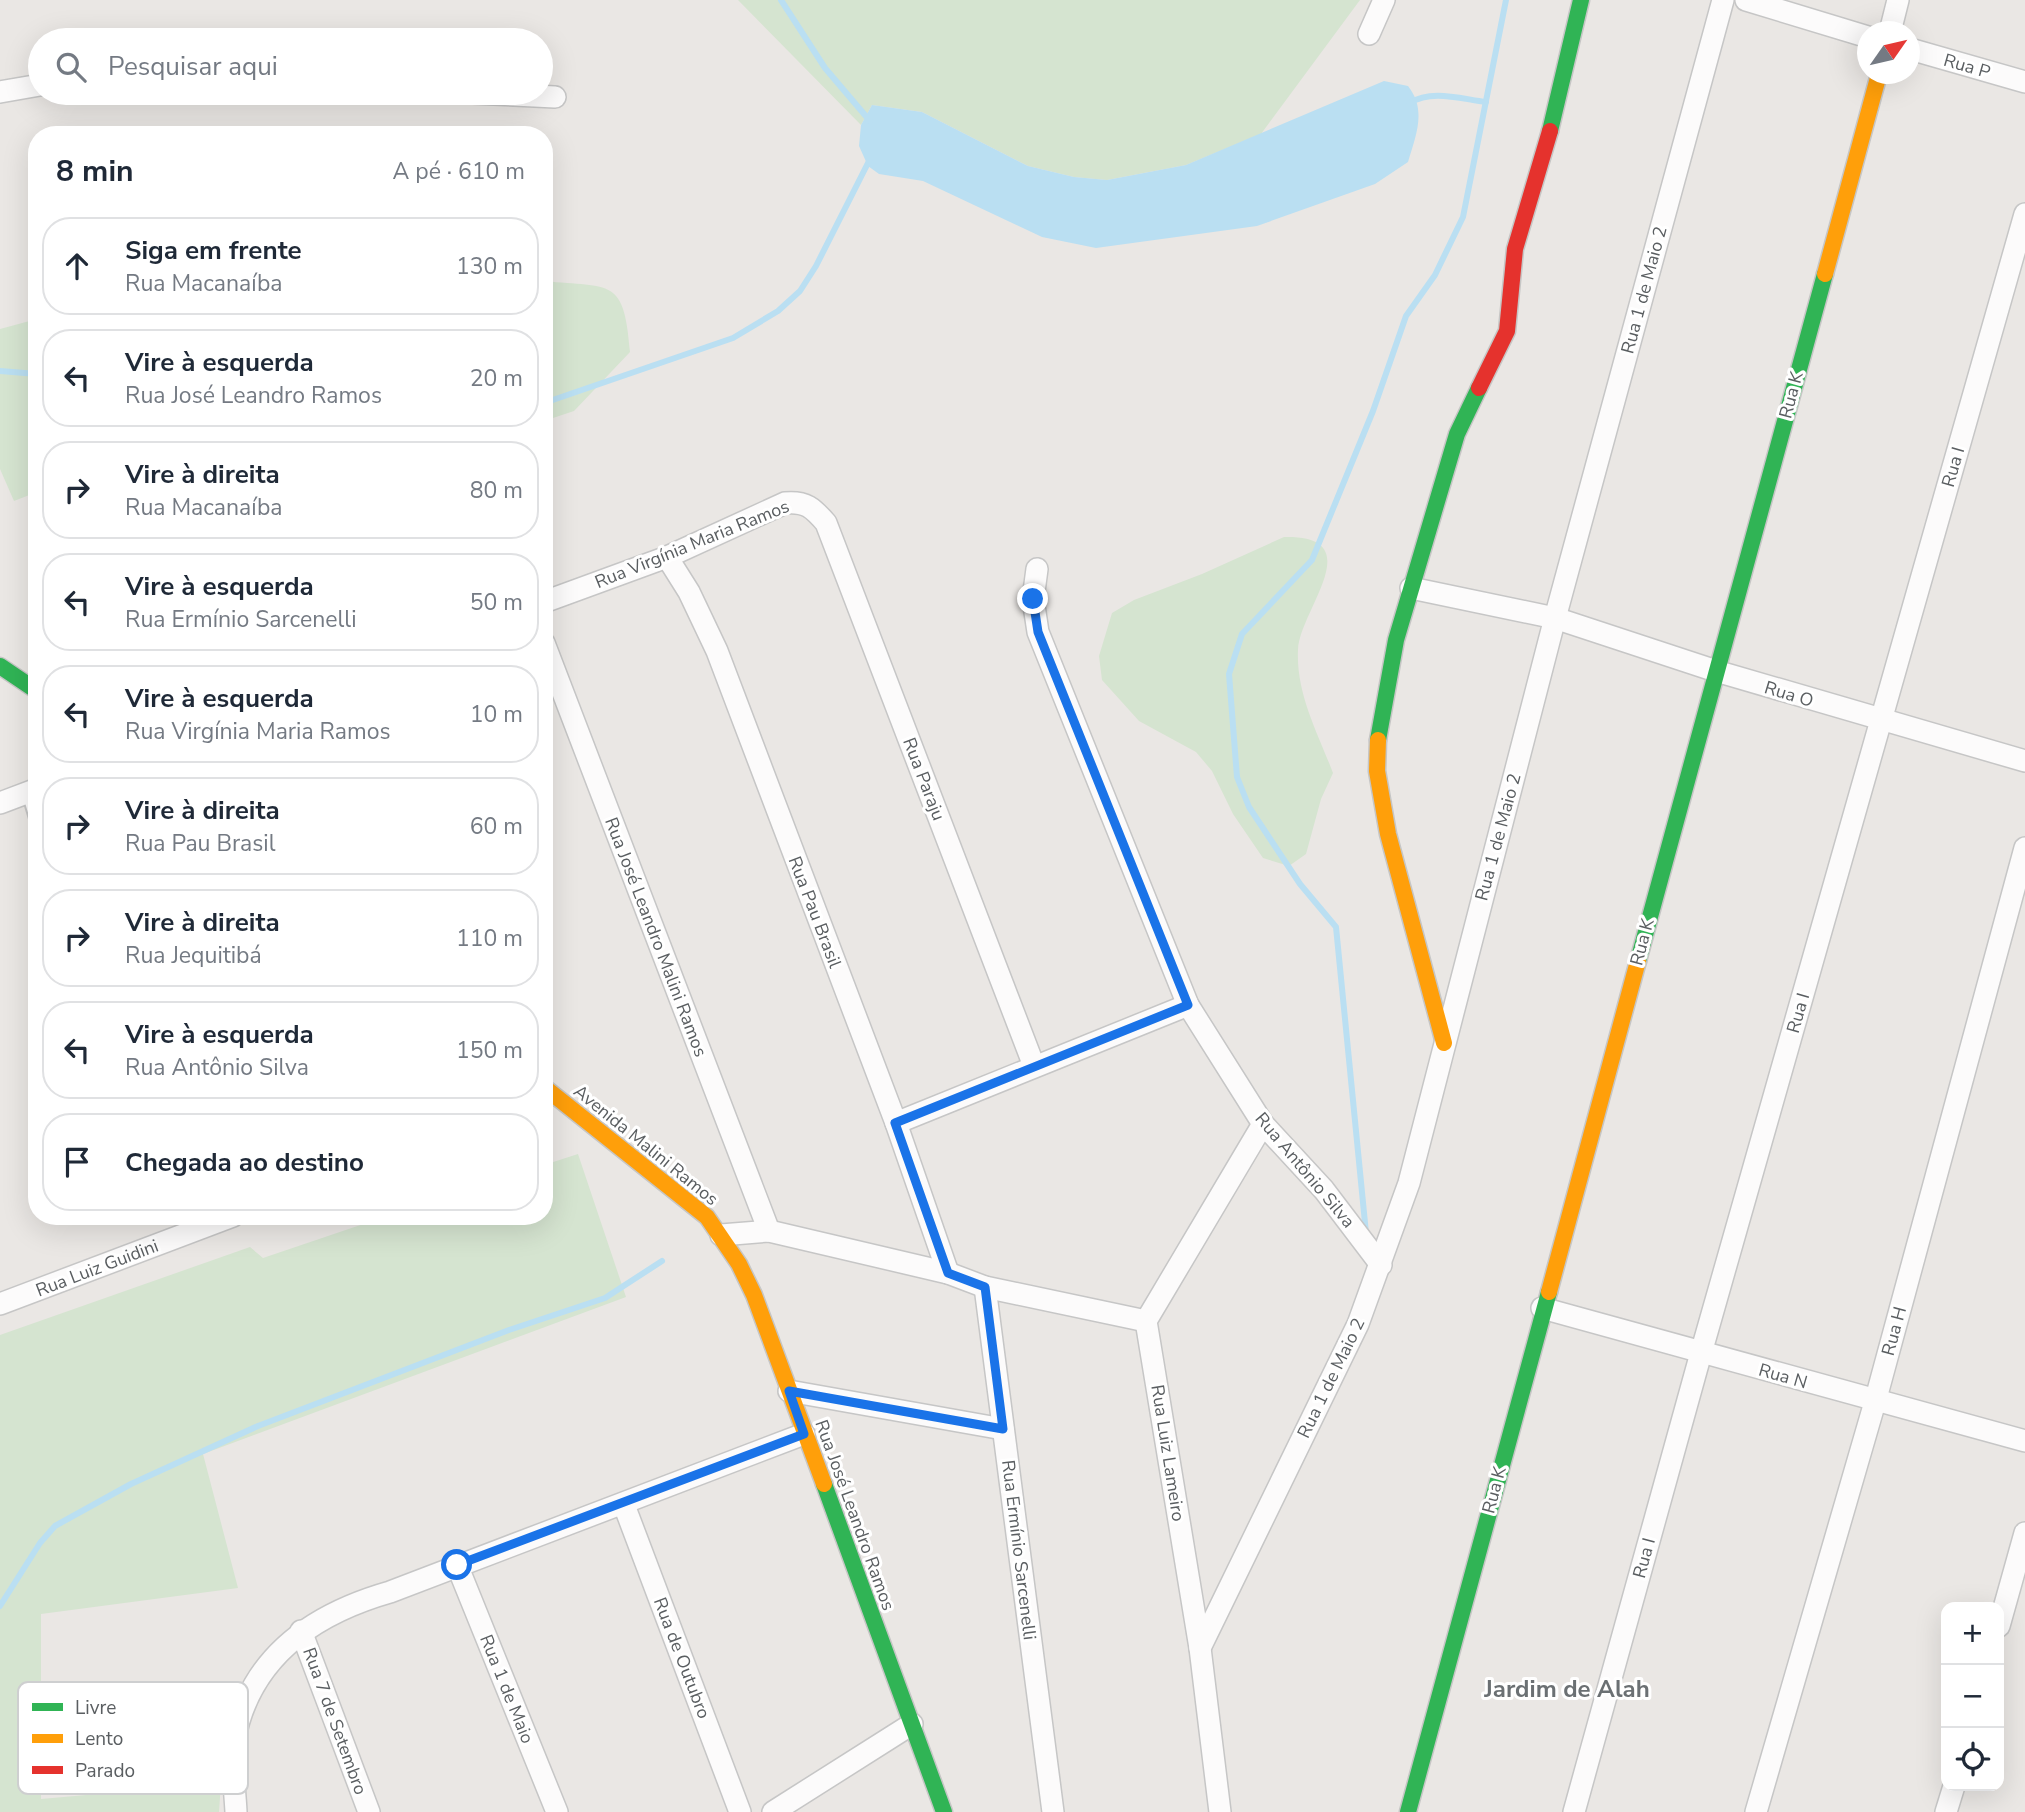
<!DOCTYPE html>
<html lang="pt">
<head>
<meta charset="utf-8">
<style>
	:root { --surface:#fff; --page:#f6f6f7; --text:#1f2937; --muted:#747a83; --line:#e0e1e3 }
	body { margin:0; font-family:"Nunito Sans",sans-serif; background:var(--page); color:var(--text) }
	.controls { position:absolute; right:21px; bottom:21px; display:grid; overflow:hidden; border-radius:14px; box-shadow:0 7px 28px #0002 }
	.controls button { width:63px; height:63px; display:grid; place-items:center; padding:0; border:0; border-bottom:2px solid var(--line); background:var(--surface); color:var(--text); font:35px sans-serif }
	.compass { position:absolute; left:1857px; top:21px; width:63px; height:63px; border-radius:50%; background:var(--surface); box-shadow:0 7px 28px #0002; rotate:56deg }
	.stop { position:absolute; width:21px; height:21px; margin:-16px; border:5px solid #1a73e8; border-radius:50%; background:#fff }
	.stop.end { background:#1a73e8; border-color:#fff; box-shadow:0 2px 7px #0008 }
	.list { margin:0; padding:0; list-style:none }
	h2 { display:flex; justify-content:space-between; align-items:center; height:91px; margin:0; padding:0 28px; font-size:30px }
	h2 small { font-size:23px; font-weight:400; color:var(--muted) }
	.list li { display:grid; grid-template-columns:46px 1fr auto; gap:21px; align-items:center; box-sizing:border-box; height:98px; margin:0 14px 14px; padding:0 14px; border:2px solid var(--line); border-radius:28px }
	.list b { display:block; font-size:26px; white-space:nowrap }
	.list p { margin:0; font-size:23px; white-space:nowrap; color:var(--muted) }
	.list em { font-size:23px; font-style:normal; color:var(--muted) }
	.icon { flex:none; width:38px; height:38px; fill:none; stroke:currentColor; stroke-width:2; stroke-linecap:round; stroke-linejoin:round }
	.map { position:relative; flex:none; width:2025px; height:1812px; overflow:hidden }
	.search { position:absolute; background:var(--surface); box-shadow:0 7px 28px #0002; left:28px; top:28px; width:525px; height:77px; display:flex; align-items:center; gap:18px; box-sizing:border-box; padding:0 24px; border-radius:38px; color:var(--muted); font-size:26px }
	.panel { position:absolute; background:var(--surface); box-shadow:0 7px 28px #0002; left:28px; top:126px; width:525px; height:1099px; border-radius:28px }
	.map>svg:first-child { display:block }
	.green { fill:#d5e4d0 }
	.water { fill:#badff2 }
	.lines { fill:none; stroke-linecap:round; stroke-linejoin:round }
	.stream { stroke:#badff2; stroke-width:6 }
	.lane-casing { stroke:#c6c6c6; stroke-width:14 }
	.street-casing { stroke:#c6c6c6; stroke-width:24 }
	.fast-casing { stroke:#c6c6c5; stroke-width:19 }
	.slow-casing { stroke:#c6c6c5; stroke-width:19 }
	.jam-casing { stroke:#c6c6c5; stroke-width:19 }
	.lane { stroke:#fcfbfb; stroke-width:10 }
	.street { stroke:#fcfbfb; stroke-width:21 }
	.fast { stroke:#30b455; stroke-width:16 }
	.slow { stroke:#ff9f0a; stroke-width:16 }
	.jam { stroke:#e5322d; stroke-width:16 }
	.route { stroke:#1a73e8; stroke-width:9 }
	.labels { text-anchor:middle; stroke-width:6; stroke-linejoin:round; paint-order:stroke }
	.street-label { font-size:18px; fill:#5a5e61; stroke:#fff }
	.district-label { font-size:24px; font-weight:bold; fill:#6b7073; stroke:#fff }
	.key { fill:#fff; stroke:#cecfd0; stroke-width:2 }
	.key-label { font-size:19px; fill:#5a5e61 }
</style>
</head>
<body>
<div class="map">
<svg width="2025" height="1812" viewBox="0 0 2025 1812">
	<rect width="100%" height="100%" fill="#eae7e4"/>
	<g class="green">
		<polygon points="738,0 1360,0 1261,134 1186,165 1107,180 1074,177 1028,166 922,112 872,105 861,125"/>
		<path d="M544,281c68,7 80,-4 86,71l-56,59 -30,10z"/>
		<polygon points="37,319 37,492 14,501 0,469 0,329"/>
		<path d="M1284,537c88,-2 15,74 14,113 -2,44 20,83 35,123l-12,26 -15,55 -17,12 -26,-8 -30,-44 -21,-43 -16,-19 -57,-31 -37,-41 -3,-24 13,-43 22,-13 68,-26z"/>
		<polygon points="578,1154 626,1297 203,1454 238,1588 41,1614 41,1799 221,1783 219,1812 0,1812 0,1335 250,1247 263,1258 387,1216 544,1216 544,1165"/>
	</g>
	<path class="water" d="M1384,81l24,5c19,24 8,49 0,76l-33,22 -118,42 -161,22 -54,-11 -119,-56 -44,-7 -11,-8 -9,-20 2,-21 11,-20 50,7 106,54 46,11 33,3 79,-15z"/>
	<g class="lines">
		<g class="stream">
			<polyline points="781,0 825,68 870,121"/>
			<path d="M1410,103c21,-14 51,-4 76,-1"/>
			<polyline points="0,371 37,374"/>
			<polyline points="544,403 733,338 778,311 800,291 816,266 870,159"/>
			<polyline points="1366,1233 1336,927 1300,884 1249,807 1237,777 1229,674 1242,634 1312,560 1373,411 1406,316 1435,275 1463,217 1506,0"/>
			<polyline points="0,1606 40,1543 55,1526 131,1484 258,1426 509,1330 605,1298 662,1261"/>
		</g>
		<g class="lane-casing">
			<polyline id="lane" points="27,792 37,825"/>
		</g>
		<g class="street-casing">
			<g id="street">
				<polyline points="1746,0 1868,37"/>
				<polyline points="1890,32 1898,0"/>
				<polyline points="1369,34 1384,0"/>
				<polyline points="1910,49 2025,82"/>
				<polyline points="0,92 40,85"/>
				<polyline points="472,93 555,97"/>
				<polyline points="667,557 689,592 717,651 896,1123 948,1273"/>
				<polyline points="1037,569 1033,599 1038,632 1188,1005 1263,1124 1324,1190 1381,1265"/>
				<polyline points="1411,588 1555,618 1716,671 2025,761"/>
				<path d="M544,602l123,-45 118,-54c21,-2 28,5 41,20l208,543"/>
				<polyline points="544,643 769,1231"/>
				<polyline points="0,803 37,789"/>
				<polyline points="896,1123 1188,1005"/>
				<polyline points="721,1235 769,1231 948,1273 985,1287 1146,1321"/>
				<polyline points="985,1287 1053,1812"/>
				<polyline points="0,1304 233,1216"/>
				<polyline points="1542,1308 2025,1441"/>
				<polyline points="789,1391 1003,1429"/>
				<polyline points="624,1505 740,1812"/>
				<polyline points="457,1565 557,1812"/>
				<polyline points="1999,1626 2025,1533"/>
				<polyline points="301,1631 369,1812"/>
				<polyline points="1200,1648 1358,1324 1409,1183 1555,618 1723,0"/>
				<path d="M236,1812c-1,-22 -5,-48 -2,-70 15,-85 79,-128 156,-150l414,-158"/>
				<polyline points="773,1812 912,1724"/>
				<polyline points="1220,1812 1200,1648 1146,1321 1263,1124"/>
				<polyline points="1574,1812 1701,1353 2025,214"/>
				<polyline points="1756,1812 1875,1402 2025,848"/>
				<polyline points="1946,1812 1954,1786"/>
			</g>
		</g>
		<g class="fast-casing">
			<g id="fast">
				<polyline points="1550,131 1581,0"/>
				<polyline points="0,666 37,691"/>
				<polyline points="1378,740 1396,640 1457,434 1479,388"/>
				<polyline points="1638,961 1825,274"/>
				<polyline points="824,1484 944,1812"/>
				<polyline points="1408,1812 1549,1292"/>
			</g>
		</g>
		<g class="slow-casing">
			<g id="slow">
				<polyline points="1825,274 1879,74"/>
				<polyline points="1378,740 1377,771 1388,834 1444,1043"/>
				<polyline points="544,1087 707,1217 739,1264 754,1295 824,1484"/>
				<polyline points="1549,1292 1638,961"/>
			</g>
		</g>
		<g class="jam-casing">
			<polyline id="jam" points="1479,388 1507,331 1515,249 1550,131"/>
		</g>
		<use href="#lane" class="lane"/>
		<use href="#street" class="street"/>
		<use href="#fast" class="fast"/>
		<use href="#slow" class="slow"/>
		<use href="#jam" class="jam"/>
	</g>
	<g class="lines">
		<polyline class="route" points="457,1565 804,1434 789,1391 1003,1429 985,1287 948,1273 895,1123 1188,1005 1038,632 1033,599"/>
	</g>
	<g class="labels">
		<g class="street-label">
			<text transform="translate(1967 66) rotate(16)" y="6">Rua P</text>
			<text transform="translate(1644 290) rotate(-75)" y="6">Rua 1 de Maio 2</text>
			<text transform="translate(1791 395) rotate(-75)" y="6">Rua K</text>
			<text transform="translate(1953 467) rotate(-74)" y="6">Rua I</text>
			<text transform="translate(692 544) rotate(-22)" y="6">Rua Virgínia Maria Ramos</text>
			<text transform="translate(1789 694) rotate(17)" y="6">Rua O</text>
			<text transform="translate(924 779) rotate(69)" y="6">Rua Paraju</text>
			<text transform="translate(1498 837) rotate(-75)" y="6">Rua 1 de Maio 2</text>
			<text transform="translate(815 912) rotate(69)" y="6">Rua Pau Brasil</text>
			<text transform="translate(656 937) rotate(69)" y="6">Rua José Leandro Malini Ramos</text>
			<text transform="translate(1642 942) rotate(-75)" y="6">Rua K</text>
			<text transform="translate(1798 1013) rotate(-74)" y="6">Rua I</text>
			<text transform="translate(646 1145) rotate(39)" y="6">Avenida Malini Ramos</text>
			<text transform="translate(1305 1170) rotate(50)" y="6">Rua Antônio Silva</text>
			<text transform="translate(97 1268) rotate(-21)" y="6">Rua Luiz Guidini</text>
			<text transform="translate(1894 1331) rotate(-75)" y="6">Rua H</text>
			<text transform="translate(1783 1376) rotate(16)" y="6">Rua N</text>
			<text transform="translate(1331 1378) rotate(-64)" y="6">Rua 1 de Maio 2</text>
			<text transform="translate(1168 1453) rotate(81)" y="6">Rua Luiz Lameiro</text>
			<text transform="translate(1494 1490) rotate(-75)" y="6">Rua K</text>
			<text transform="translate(855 1515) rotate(70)" y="6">Rua José Leandro Ramos</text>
			<text transform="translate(1019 1550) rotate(83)" y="6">Rua Ermínio Sarcenelli</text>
			<text transform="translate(1644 1558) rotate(-75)" y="6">Rua I</text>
			<text transform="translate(682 1658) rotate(69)" y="6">Rua de Outubro</text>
			<text transform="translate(507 1689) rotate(68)" y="6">Rua 1 de Maio</text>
			<text transform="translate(335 1721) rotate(70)" y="6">Rua 7 de Setembro</text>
		</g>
		<g class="district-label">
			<text x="1567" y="1697">Jardim de Alah</text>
		</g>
	</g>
	<rect x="18" y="1682" width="230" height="112" rx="10" class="key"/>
	<rect x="32" y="1703" width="31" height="8" fill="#30b455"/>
	<rect x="32" y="1734" width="31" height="9" fill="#ff9f0a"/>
	<rect x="32" y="1766" width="31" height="8" fill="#e5322d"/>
	<g class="key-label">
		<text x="75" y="1714">Livre</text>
		<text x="75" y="1745">Lento</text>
		<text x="75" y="1777">Parado</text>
	</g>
</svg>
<div class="controls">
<button>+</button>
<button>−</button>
<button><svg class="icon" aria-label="locate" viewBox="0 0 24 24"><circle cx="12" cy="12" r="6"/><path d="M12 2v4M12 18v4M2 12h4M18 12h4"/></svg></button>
</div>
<svg class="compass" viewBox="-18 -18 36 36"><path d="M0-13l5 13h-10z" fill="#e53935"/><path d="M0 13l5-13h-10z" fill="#747a83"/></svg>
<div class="stop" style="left:457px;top:1565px"></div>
<div class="stop end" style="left:1033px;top:599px"></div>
<div class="search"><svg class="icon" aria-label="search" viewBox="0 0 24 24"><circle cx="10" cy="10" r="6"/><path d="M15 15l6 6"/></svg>Pesquisar aqui</div>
<section class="panel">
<h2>8 min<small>A pé · 610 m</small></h2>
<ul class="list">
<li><svg class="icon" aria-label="ahead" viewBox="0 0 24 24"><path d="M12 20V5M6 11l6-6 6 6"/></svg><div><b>Siga em frente</b><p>Rua Macanaíba</p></div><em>130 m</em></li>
<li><svg class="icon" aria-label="left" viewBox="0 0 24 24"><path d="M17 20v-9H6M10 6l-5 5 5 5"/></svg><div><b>Vire à esquerda</b><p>Rua José Leandro Ramos</p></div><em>20 m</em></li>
<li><svg class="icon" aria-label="right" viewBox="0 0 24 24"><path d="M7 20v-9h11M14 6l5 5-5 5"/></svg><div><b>Vire à direita</b><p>Rua Macanaíba</p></div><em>80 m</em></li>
<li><svg class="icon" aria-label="left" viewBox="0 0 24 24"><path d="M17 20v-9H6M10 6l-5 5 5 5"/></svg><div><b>Vire à esquerda</b><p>Rua Ermínio Sarcenelli</p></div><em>50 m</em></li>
<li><svg class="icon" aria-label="left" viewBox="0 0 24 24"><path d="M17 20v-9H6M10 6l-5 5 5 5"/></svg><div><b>Vire à esquerda</b><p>Rua Virgínia Maria Ramos</p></div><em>10 m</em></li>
<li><svg class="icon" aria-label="right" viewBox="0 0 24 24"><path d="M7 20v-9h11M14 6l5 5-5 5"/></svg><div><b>Vire à direita</b><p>Rua Pau Brasil</p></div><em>60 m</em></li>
<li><svg class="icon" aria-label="right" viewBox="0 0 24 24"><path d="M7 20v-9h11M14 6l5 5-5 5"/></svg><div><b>Vire à direita</b><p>Rua Jequitibá</p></div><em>110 m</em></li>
<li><svg class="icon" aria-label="left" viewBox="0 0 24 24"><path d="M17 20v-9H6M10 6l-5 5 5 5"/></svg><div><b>Vire à esquerda</b><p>Rua Antônio Silva</p></div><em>150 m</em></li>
<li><svg class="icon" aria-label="arrive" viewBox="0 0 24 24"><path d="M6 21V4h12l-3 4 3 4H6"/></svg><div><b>Chegada ao destino</b></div></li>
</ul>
</section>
</div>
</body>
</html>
